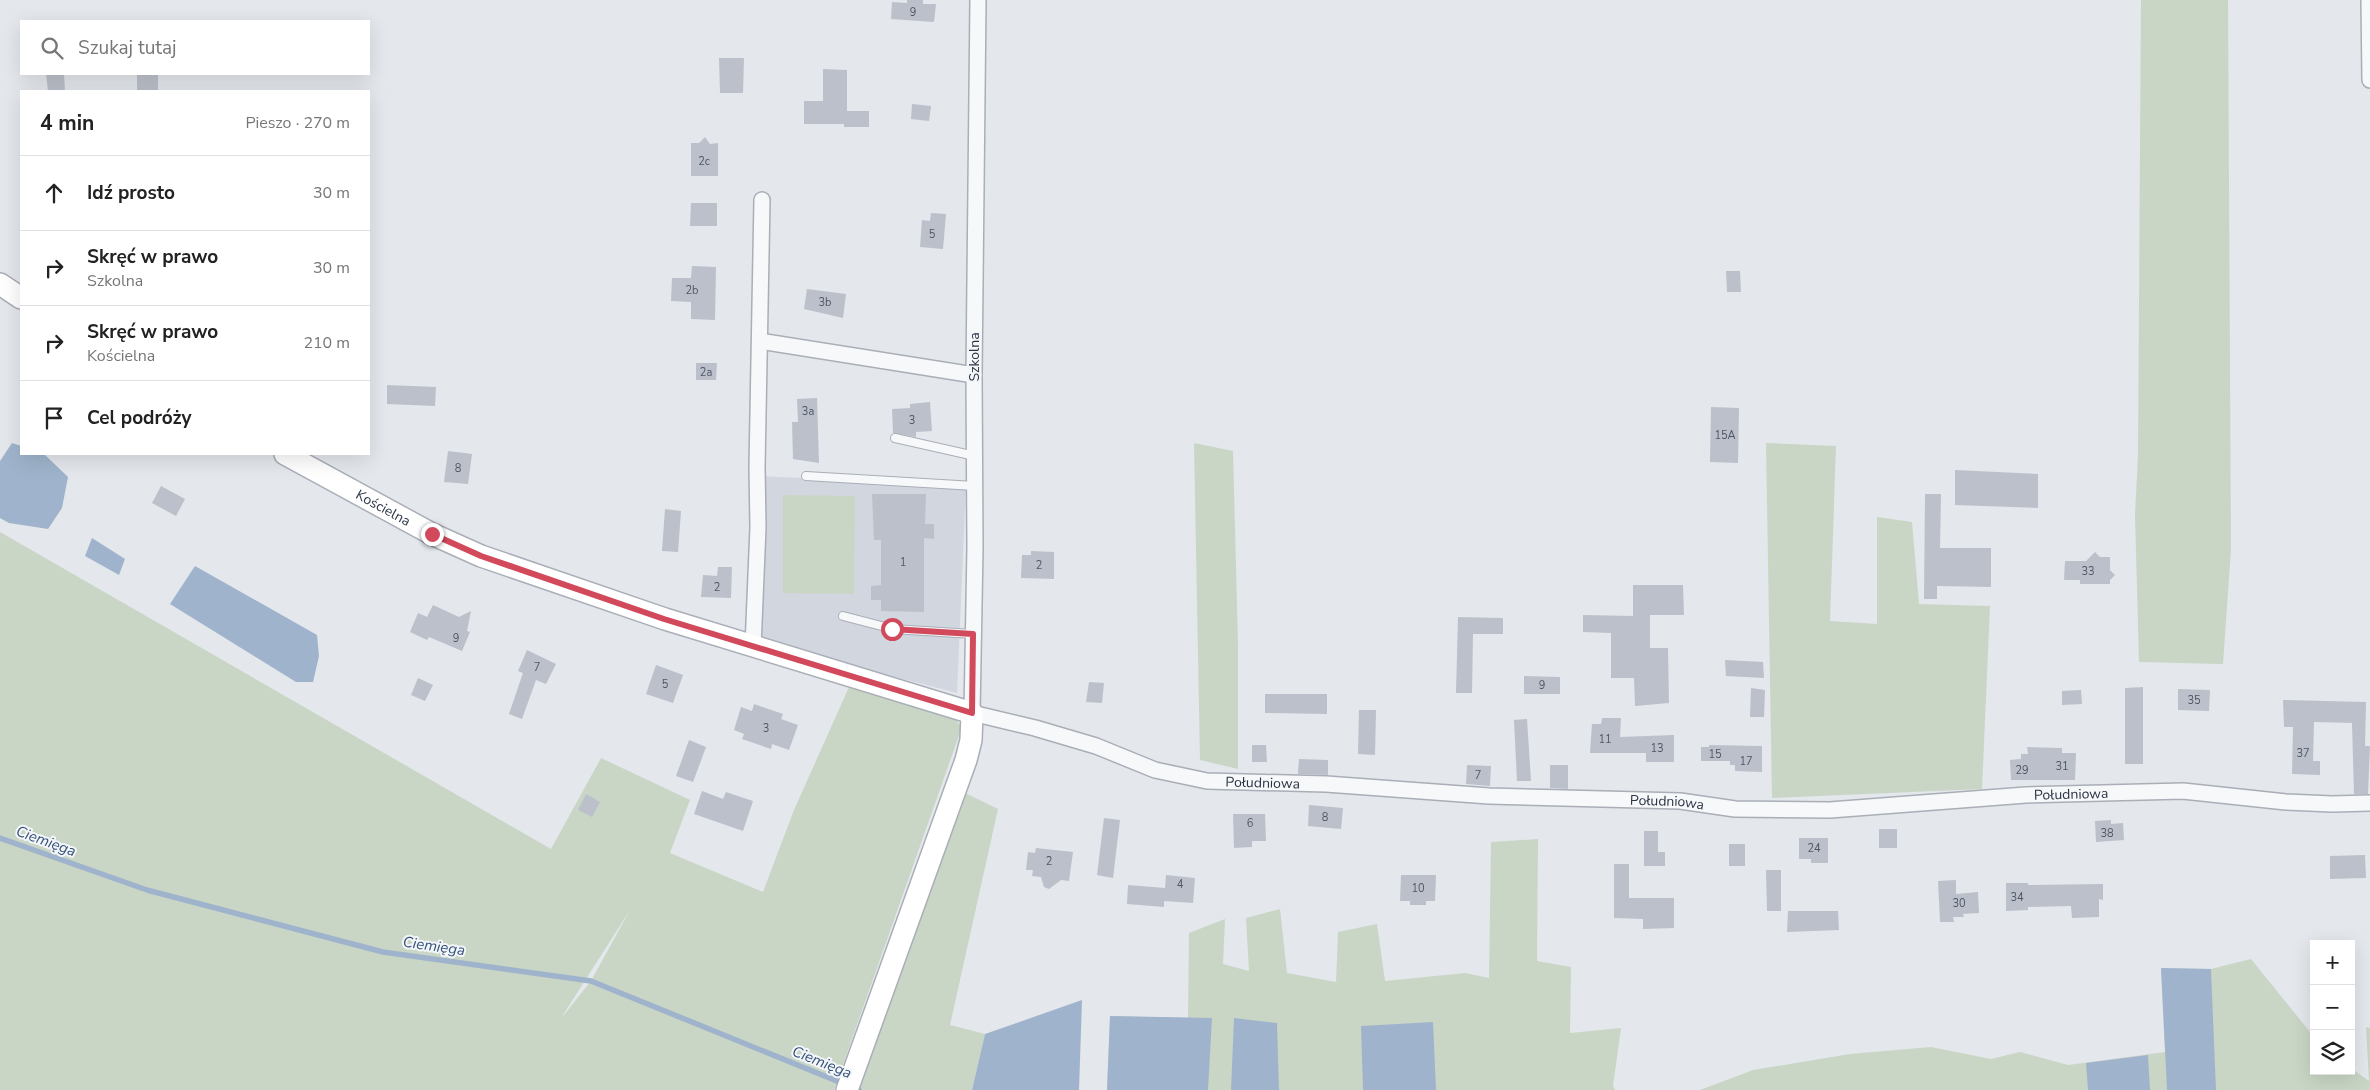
<!DOCTYPE html>
<html lang="pl">
<head>
<meta charset="utf-8">
<style>
	:root { --surface:#fff; --page:#f6f6f6; --text:#222; --muted:#767676; --line:#e0e0e0 }
	body { margin:0; font-family:"Nunito Sans",sans-serif; background:var(--page); color:var(--text) }
	.controls { position:absolute; right:15px; bottom:15px; display:grid; overflow:hidden; border-radius:0px; box-shadow:0 5px 20px #0002 }
	.controls button { width:45px; height:45px; display:grid; place-items:center; padding:0; border:0; border-bottom:1px solid var(--line); background:var(--surface); color:var(--text); font:25px sans-serif }
	.stop { position:absolute; width:15px; height:15px; margin:-11px; border:4px solid #d1495b; border-radius:50%; background:#fff }
	.stop.end { background:#d1495b; border-color:#fff; box-shadow:0 1px 5px #0008 }
	.list { margin:0; padding:0; list-style:none }
	h2 { display:flex; justify-content:space-between; align-items:center; height:65px; margin:0; padding:0 20px; font-size:21px }
	h2 small { font-size:16px; font-weight:400; color:var(--muted) }
	.list li { display:grid; grid-template-columns:32px 1fr auto; gap:15px; align-items:center; box-sizing:border-box; height:75px; padding:0 20px; border-top:1px solid var(--line) }
	.list b { display:block; font-size:19px; white-space:nowrap }
	.list p { margin:0; font-size:16px; white-space:nowrap; color:var(--muted) }
	.list em { font-size:16px; font-style:normal; color:var(--muted) }
	.icon { flex:none; width:28px; height:28px; fill:none; stroke:currentColor; stroke-width:2; stroke-linecap:round; stroke-linejoin:round }
	.map { position:relative; flex:none; width:2370px; height:1090px; overflow:hidden }
	.search { position:absolute; background:var(--surface); box-shadow:0 5px 20px #0002; left:20px; top:20px; width:350px; height:55px; display:flex; align-items:center; gap:12px; box-sizing:border-box; padding:0 18px; border-radius:0px; color:var(--muted); font-size:19px }
	.panel { position:absolute; background:var(--surface); box-shadow:0 5px 20px #0002; left:20px; top:90px; width:350px; height:365px; border-radius:0px }
	.map>svg:first-child { display:block }
	.built { fill:#d2d6de }
	.green { fill:#c9d6c5; fill-rule:evenodd }
	.water { fill:#9fb4cc }
	.lines { fill:none; stroke-linecap:round; stroke-linejoin:round }
	.stream { stroke:#9fb4cc; stroke-width:5.5 }
	.building { fill:#bbc0ca }
	.lane-casing { stroke:#a9aeb7; stroke-width:10 }
	.street-casing { stroke:#a9aeb7; stroke-width:18 }
	.secondary-casing { stroke:#a9aeb7; stroke-width:24 }
	.lane { stroke:#f7f8fa; stroke-width:8 }
	.street { stroke:#f7f8fa; stroke-width:15 }
	.secondary { stroke:#fff; stroke-width:21 }
	.route { stroke:#d1495b; stroke-width:6 }
	.labels { text-anchor:middle; stroke-width:4; stroke-linejoin:round; paint-order:stroke }
	.number-label { font-size:11px; fill:#4f5766 }
	.street-label { font-size:14px; fill:#2b3445; stroke:#f4f6f9 }
	.water-label { font-size:15px; font-style:italic; fill:#34527a; stroke:#f4f6f9 }
</style>
</head>
<body>
<div class="map">
<svg width="2370" height="1090" viewBox="0 0 2370 1090">
	<rect width="100%" height="100%" fill="#e4e7ec"/>
	<polygon class="built" points="757,476 966,485 957,693 753,640"/>
	<g class="green">
		<polygon points="2141,0 2228,0 2231,549 2223,664 2139,662 2135,515 2138,455"/>
		<polygon points="1194,443 1233,451 1238,644 1238,769 1200,760"/>
		<polygon points="1766,443 1836,446 1830,621 1877,624 1877,517 1912,522 1919,604 1990,606 1982,789 1772,798"/>
		<polygon points="783,495 855,496 854,594 783,593"/>
		<path d="M0,532l551,317 50,-91 89,42 -20,53 93,39 31,-82 55,-123 101,27 12,13 -128,363h-834zM630,910l-39,71 -28,35v-1z"/>
		<polygon points="963,792 998,809 950,1025 985,1034 972,1090 857,1090"/>
		<polygon points="1538,839 1537,961 1571,967 1570,1033 1621,1028 1613,1086 1615,1090 1107,1090 1110,1016 1188,1018 1189,933 1225,919 1223,964 1249,971 1246,918 1280,909 1287,973 1336,982 1338,932 1377,924 1385,981 1465,973 1489,978 1491,842"/>
		<polygon points="2251,959 2314,1037 2314,1071 2351,1071 2351,1068 2369,1081 2366,1027 2370,1028 2370,1090 1700,1090 1753,1070 1850,1054 1931,1047 1991,1059 2020,1052 2068,1065 2165,1052 2161,968 2211,969"/>
	</g>
	<g class="water">
		<polygon points="12,443 21,446 21,454 44,454 68,477 62,508 48,529 9,523 0,518 0,461"/>
		<polygon points="92,538 125,559 119,575 85,556"/>
		<polygon points="195,566 317,635 319,656 313,682 296,682 170,604"/>
		<polygon points="2161,968 2211,969 2216,1090 2167,1090"/>
		<polygon points="1082,1000 1079,1090 972,1090 985,1034"/>
		<polygon points="1110,1016 1212,1018 1208,1090 1107,1090"/>
		<polygon points="1234,1018 1277,1023 1279,1090 1231,1090"/>
		<polygon points="1433,1022 1436,1090 1363,1090 1361,1026"/>
		<polygon points="2148,1055 2150,1090 2088,1090 2086,1063"/>
	</g>
	<g class="lines">
		<polyline class="stream" points="0,838 147,890 383,952 591,981 859,1090"/>
	</g>
	<g class="building">
		<polygon points="907,0 923,0 923,4 936,4 934,22 891,19 892,2 907,3"/>
		<polygon points="719,58 744,58 743,93 720,93"/>
		<polygon points="823,69 847,70 847,111 869,111 869,127 844,127 844,124 804,124 804,101 823,101"/>
		<polygon points="46,74 64,74 65,91 48,91"/>
		<rect x="137" y="74" width="21" height="17"/>
		<polygon points="912,104 931,106 929,121 911,119"/>
		<polygon points="705,137 710,144 718,143 718,176 691,176 691,143 699,143"/>
		<polygon points="691,203 717,203 717,226 690,226"/>
		<polygon points="931,213 946,214 943,249 920,247 922,220 930,221"/>
		<polygon points="692,266 716,267 715,320 691,319 691,302 671,301 672,278 691,278"/>
		<polygon points="1726,271 1740,271 1741,292 1727,292"/>
		<polygon points="807,289 846,294 843,318 804,309"/>
		<polygon points="696,363 717,363 716,380 696,380"/>
		<polygon points="387,385 436,387 435,406 387,404"/>
		<polygon points="817,398 819,463 793,459 792,422 798,422 797,399"/>
		<polygon points="930,402 932,431 916,432 916,437 893,433 892,409 910,408 910,404"/>
		<polygon points="1711,407 1739,408 1738,463 1710,462"/>
		<polygon points="448,451 472,454 468,484 444,482"/>
		<polygon points="1955,470 2038,474 2038,508 1955,505"/>
		<polygon points="161,486 185,499 176,516 152,503"/>
		<polygon points="872,494 926,494 925,524 934,524 934,539 924,538 924,612 881,611 881,600 871,600 871,586 881,585 881,540 874,540"/>
		<polygon points="1925,494 1941,494 1940,548 1991,548 1991,587 1937,586 1937,599 1924,599"/>
		<polygon points="665,509 681,511 678,552 662,551"/>
		<polygon points="1031,551 1054,552 1054,579 1021,578 1022,555 1031,555"/>
		<polygon points="2095,552 2100,557 2110,557 2110,570 2115,575 2110,580 2110,584 2080,584 2080,580 2064,580 2065,561 2086,561"/>
		<polygon points="718,567 732,567 731,598 701,597 703,575 717,576"/>
		<polygon points="1633,585 1683,585 1684,615 1650,615 1650,648 1668,648 1669,703 1635,706 1634,678 1611,678 1611,633 1583,632 1583,615 1633,616"/>
		<polygon points="433,605 459,617 471,611 467,631 470,632 462,651 429,637 427,640 410,632 418,613 427,617"/>
		<polygon points="1458,617 1503,618 1503,634 1473,634 1472,693 1456,693"/>
		<polygon points="527,650 556,664 546,684 536,680 522,719 509,714 523,673 518,671"/>
		<polygon points="1725,660 1763,662 1764,678 1726,676"/>
		<polygon points="656,665 683,675 673,703 646,694"/>
		<polygon points="1524,676 1560,677 1560,694 1524,694"/>
		<polygon points="418,678 433,685 425,701 411,695"/>
		<polygon points="1089,682 1104,683 1102,703 1086,702"/>
		<polygon points="2143,687 2143,764 2125,764 2125,688"/>
		<polygon points="1751,688 1765,690 1764,717 1750,717"/>
		<polygon points="2178,689 2210,690 2209,711 2178,710"/>
		<polygon points="2081,690 2082,704 2062,705 2062,691"/>
		<polygon points="1265,694 1327,694 1327,714 1265,713"/>
		<polygon points="2283,700 2366,702 2365,746 2370,746 2368,794 2354,794 2352,723 2314,722 2313,761 2320,761 2320,775 2292,774 2293,727 2284,727"/>
		<polygon points="754,704 783,714 781,719 798,725 789,750 772,744 771,749 742,739 744,734 734,730 741,707 752,711"/>
		<polygon points="1359,710 1376,710 1375,755 1358,754"/>
		<polygon points="1602,718 1621,718 1620,737 1674,735 1674,762 1646,762 1646,753 1590,753 1592,724 1601,724"/>
		<polygon points="1527,719 1531,781 1517,781 1514,720"/>
		<polygon points="689,740 706,747 693,782 676,776"/>
		<polygon points="1252,745 1266,745 1267,762 1252,762"/>
		<polygon points="1709,745 1762,746 1762,772 1735,771 1735,765 1730,765 1730,761 1701,761 1701,747 1709,747"/>
		<polygon points="2027,747 2062,748 2062,753 2076,753 2075,780 2011,780 2010,760 2021,759 2021,754 2028,754"/>
		<polygon points="1299,759 1328,760 1328,775 1298,774"/>
		<polygon points="1467,765 1491,766 1490,786 1466,784"/>
		<polygon points="1550,765 1568,765 1568,789 1550,788"/>
		<polygon points="702,791 723,799 726,792 753,801 743,831 694,814"/>
		<polygon points="586,794 600,802 592,817 578,810"/>
		<polygon points="1309,805 1343,808 1341,829 1308,826"/>
		<polygon points="1233,814 1265,814 1266,841 1252,841 1252,847 1234,848"/>
		<polygon points="1104,818 1120,820 1113,878 1097,875"/>
		<polygon points="2111,820 2111,824 2123,823 2124,840 2096,842 2095,821"/>
		<rect x="1879" y="829" width="18" height="19"/>
		<polygon points="1644,831 1658,831 1658,852 1665,852 1665,866 1644,866"/>
		<polygon points="1799,838 1828,838 1828,863 1811,863 1811,859 1799,859"/>
		<rect x="1729" y="844" width="16" height="22"/>
		<polygon points="1036,848 1073,852 1069,881 1061,880 1049,889 1044,887 1041,877 1032,876 1033,870 1026,870 1028,852 1035,853"/>
		<polygon points="2365,855 2366,878 2330,879 2330,856"/>
		<polygon points="1614,864 1629,864 1629,898 1674,898 1674,928 1643,929 1643,919 1614,918"/>
		<polygon points="1766,870 1781,870 1781,911 1767,911"/>
		<polygon points="1166,875 1195,878 1193,903 1164,901 1164,907 1127,904 1128,885 1165,888"/>
		<polygon points="1401,875 1436,875 1435,901 1426,901 1426,905 1410,905 1410,901 1400,901"/>
		<polygon points="1956,880 1956,894 1978,892 1979,913 1963,914 1964,917 1953,917 1954,922 1940,922 1938,881"/>
		<polygon points="2006,883 2028,883 2028,885 2103,884 2103,900 2099,899 2099,917 2072,918 2071,906 2028,907 2028,910 2006,911"/>
		<polygon points="1788,911 1838,911 1839,930 1787,932"/>
	</g>
	<g class="lines">
		<g class="lane-casing">
			<g id="lane">
				<polyline points="895,438 975,456"/>
				<polyline points="806,476 975,486"/>
				<polyline points="843,616 893,629 973,634"/>
			</g>
		</g>
		<g class="street-casing">
			<g id="street">
				<path id="s1" d="M978,0l-4,375 1,173 -3,165 63,15 61,18 59,24 52,11 119,3 163,12 191,5 55,8 95,1 196,-15 157,-4 103,11 46,2 38,-1"/>
				<polyline points="2369,0 2370,80"/>
				<polyline points="760,341 974,375"/>
				<polyline points="753,647 758,527 757,467 762,200"/>
			</g>
		</g>
		<g class="secondary-casing">
			<g id="secondary">
				<polyline points="0,284 21,298"/>
				<path id="s2" d="M285,454l147,80 49,22 184,63 307,94 -1,27 -5,20 -119,330"/>
			</g>
		</g>
		<use href="#lane" class="lane"/>
		<use href="#street" class="street"/>
		<use href="#secondary" class="secondary"/>
	</g>
	<g class="lines">
		<polyline class="route" points="432,534 481,556 664,619 972,713 973,634 892,629"/>
	</g>
	<g class="labels">
		<g class="number-label">
			<text x="913" y="16">9</text>
			<text x="704" y="165">2c</text>
			<text x="932" y="238">5</text>
			<text x="692" y="294">2b</text>
			<text x="825" y="306">3b</text>
			<text x="706" y="376">2a</text>
			<text x="808" y="415">3a</text>
			<text x="912" y="424">3</text>
			<text x="1725" y="439">15A</text>
			<text x="458" y="472">8</text>
			<text x="903" y="566">1</text>
			<text x="1039" y="569">2</text>
			<text x="2088" y="575">33</text>
			<text x="717" y="591">2</text>
			<text x="456" y="642">9</text>
			<text x="537" y="671">7</text>
			<text x="665" y="688">5</text>
			<text x="1542" y="689">9</text>
			<text x="2194" y="704">35</text>
			<text x="766" y="732">3</text>
			<text x="1605" y="743">11</text>
			<text x="1657" y="752">13</text>
			<text x="2303" y="757">37</text>
			<text x="1715" y="758">15</text>
			<text x="1746" y="765">17</text>
			<text x="2062" y="770">31</text>
			<text x="2022" y="774">29</text>
			<text x="1478" y="779">7</text>
			<text x="1325" y="821">8</text>
			<text x="1250" y="827">6</text>
			<text x="2107" y="837">38</text>
			<text x="1814" y="852">24</text>
			<text x="1049" y="865">2</text>
			<text x="1180" y="888">4</text>
			<text x="1418" y="892">10</text>
			<text x="2017" y="901">34</text>
			<text x="1959" y="907">30</text>
		</g>
		<g class="street-label">
			<text transform="translate(974 357) rotate(-90)" y="5">Szkolna</text>
			<text dy="5" stroke="none"><textPath href="#s2" startOffset="112">Kościelna</textPath></text>
			<text dy="5" stroke="none"><textPath href="#s1" startOffset="1014">Południowa</textPath></text>
			<text dy="5" stroke="none"><textPath href="#s1" startOffset="1824">Południowa</textPath></text>
			<text dy="5" stroke="none"><textPath href="#s1" startOffset="1419">Południowa</textPath></text>
		</g>
		<g class="water-label">
			<text transform="translate(46 841) rotate(20)" y="5">Ciemięga</text>
			<text transform="translate(434 946) rotate(8)" y="5">Ciemięga</text>
			<text transform="translate(822 1062) rotate(22)" y="5">Ciemięga</text>
		</g>
	</g>
</svg>
<div class="controls">
<button>+</button>
<button>−</button>
<button><svg class="icon" aria-label="layers" viewBox="0 0 24 24"><path d="M12 4l9 5-9 5-9-5zM3 14l9 5 9-5"/></svg></button>
</div>
<div class="stop" style="left:892px;top:629px"></div>
<div class="stop end" style="left:432px;top:534px"></div>
<div class="search"><svg class="icon" aria-label="search" viewBox="0 0 24 24"><circle cx="10" cy="10" r="6"/><path d="M15 15l6 6"/></svg>Szukaj tutaj</div>
<section class="panel">
<h2>4 min<small>Pieszo · 270 m</small></h2>
<ul class="list">
<li><svg class="icon" aria-label="ahead" viewBox="0 0 24 24"><path d="M12 20V5M6 11l6-6 6 6"/></svg><div><b>Idź prosto</b></div><em>30 m</em></li>
<li><svg class="icon" aria-label="right" viewBox="0 0 24 24"><path d="M7 20v-9h11M14 6l5 5-5 5"/></svg><div><b>Skręć w prawo</b><p>Szkolna</p></div><em>30 m</em></li>
<li><svg class="icon" aria-label="right" viewBox="0 0 24 24"><path d="M7 20v-9h11M14 6l5 5-5 5"/></svg><div><b>Skręć w prawo</b><p>Kościelna</p></div><em>210 m</em></li>
<li><svg class="icon" aria-label="arrive" viewBox="0 0 24 24"><path d="M6 21V4h12l-3 4 3 4H6"/></svg><div><b>Cel podróży</b></div></li>
</ul>
</section>
</div>
</body>
</html>
